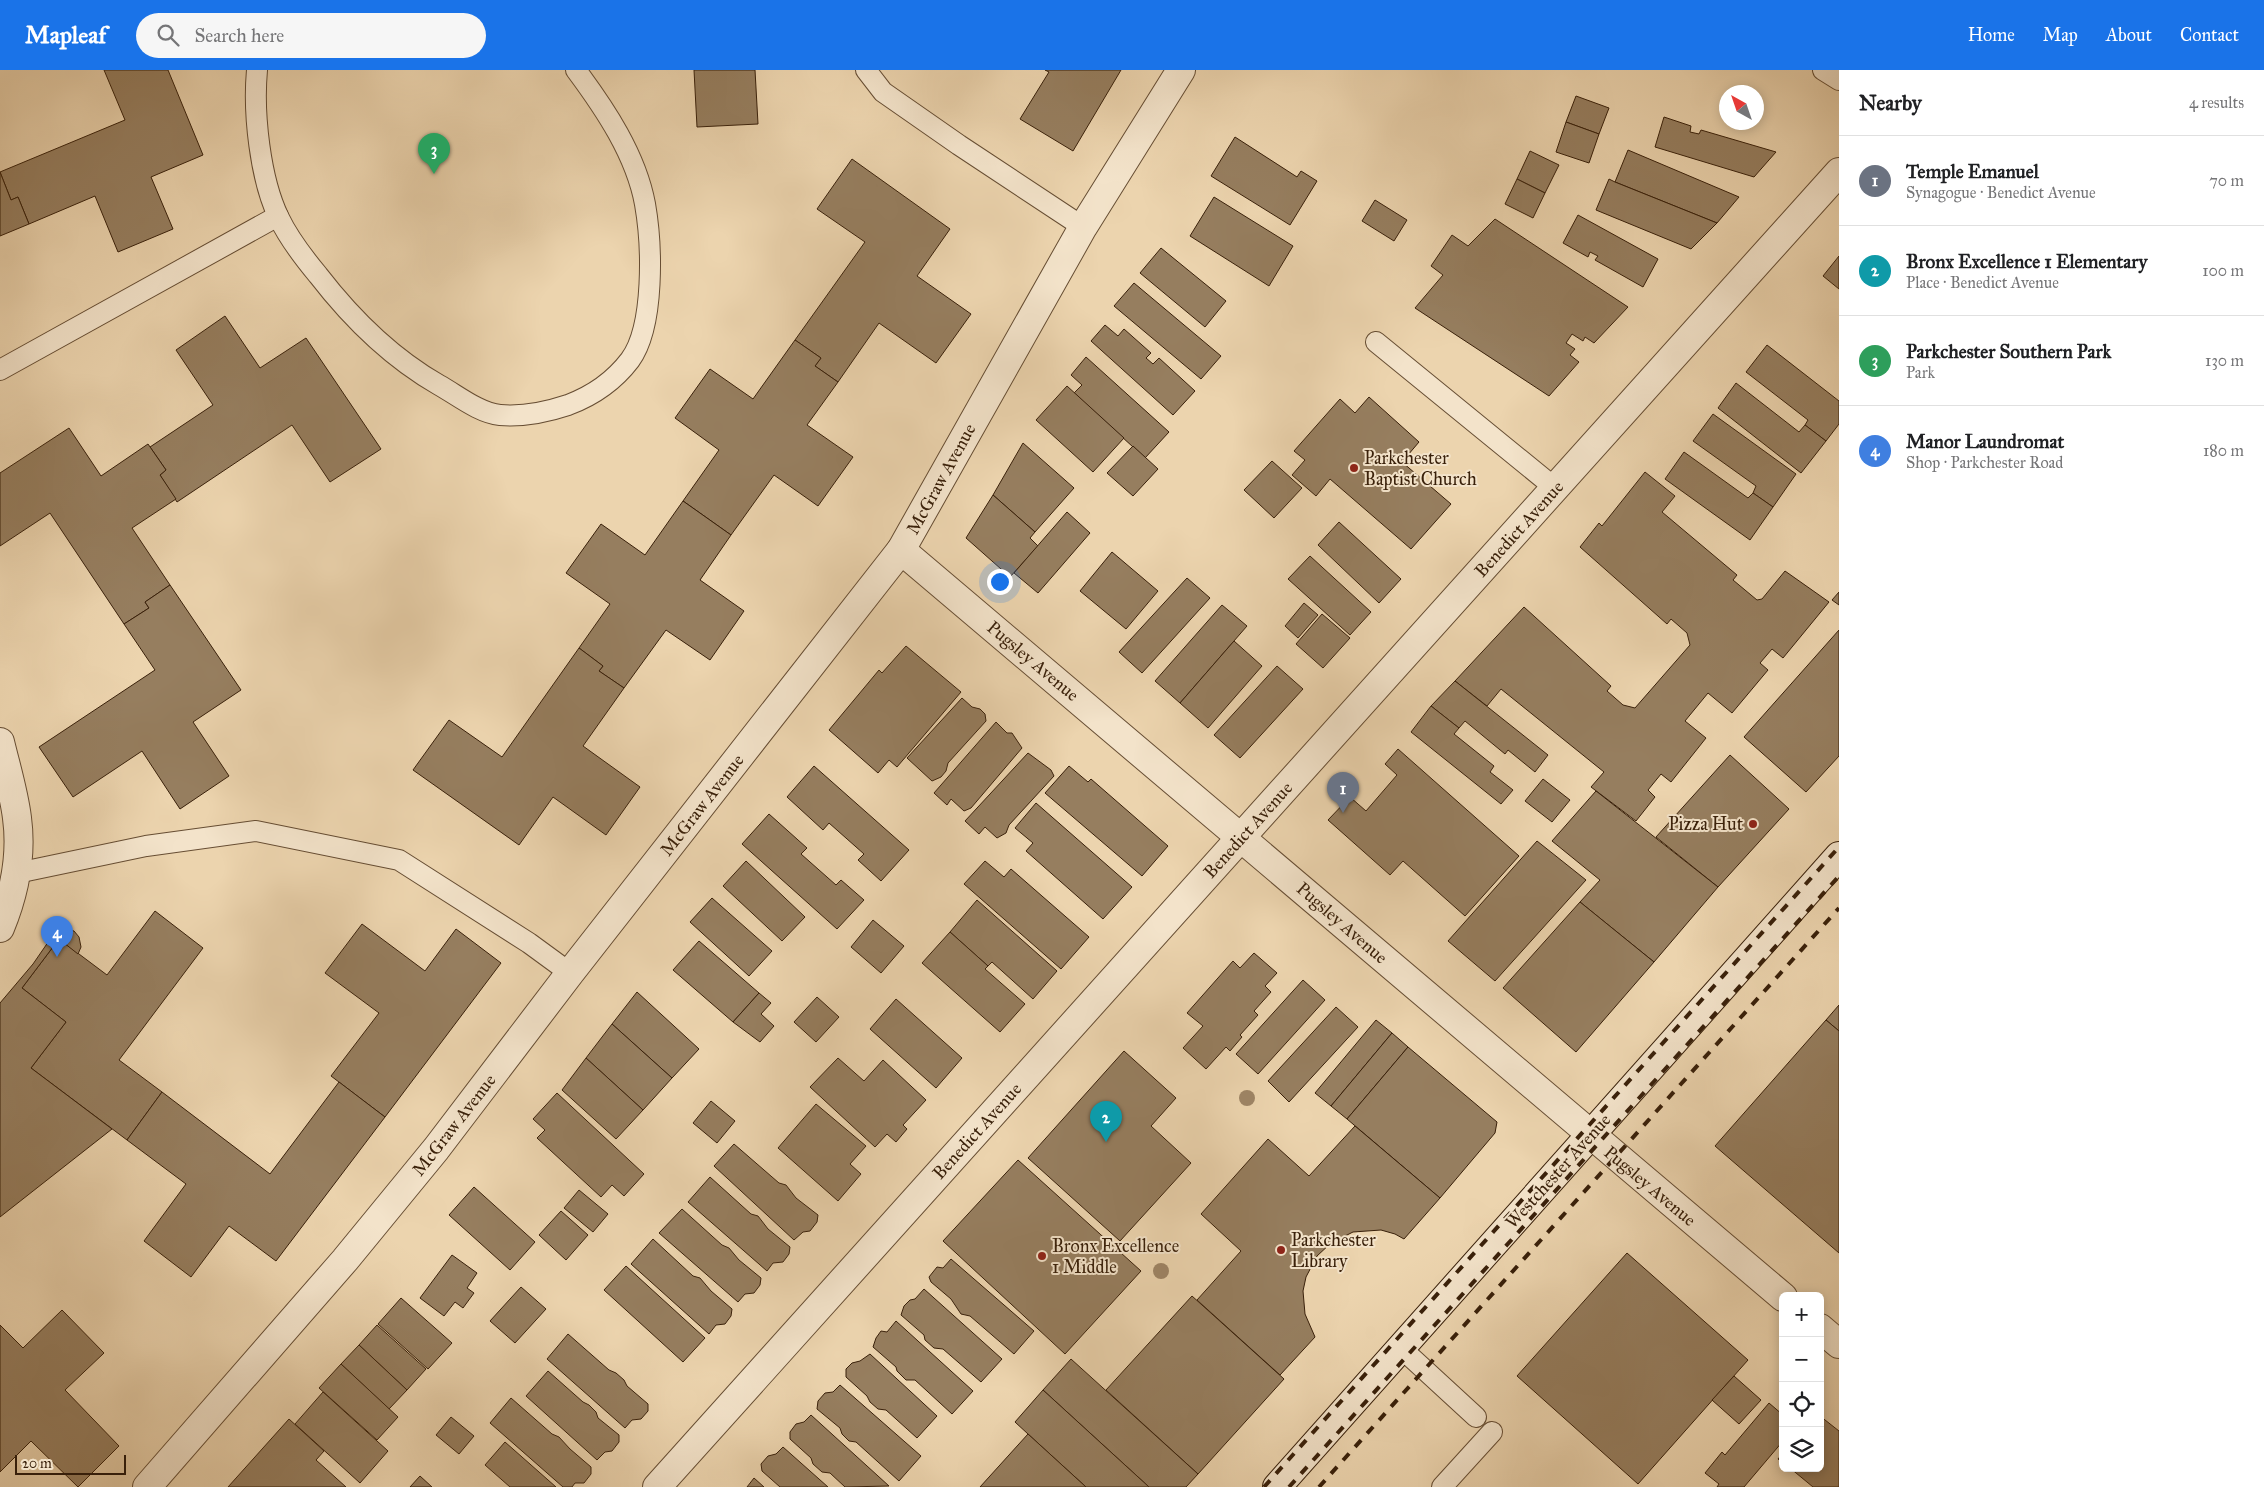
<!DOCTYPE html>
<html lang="en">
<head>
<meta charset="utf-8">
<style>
	:root { --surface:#fff; --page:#f6f6f6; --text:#202124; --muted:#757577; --line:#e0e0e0; --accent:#1a73e8 }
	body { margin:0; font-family:"IM FELL Great Primer",serif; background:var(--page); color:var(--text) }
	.controls { position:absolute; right:15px; bottom:15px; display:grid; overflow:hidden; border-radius:8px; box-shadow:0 2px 12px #0003 }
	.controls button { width:45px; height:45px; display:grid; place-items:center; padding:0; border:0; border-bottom:1px solid var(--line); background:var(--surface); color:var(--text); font:25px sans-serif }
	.compass { position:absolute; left:1719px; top:15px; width:45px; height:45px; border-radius:50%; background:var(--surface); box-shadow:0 2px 12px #0003; rotate:320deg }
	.scale { position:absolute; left:15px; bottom:12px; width:111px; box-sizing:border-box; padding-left:5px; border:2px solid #39200a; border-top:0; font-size:14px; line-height:18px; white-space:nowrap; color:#39200a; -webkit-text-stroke:4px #f3e3ca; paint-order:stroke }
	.you { position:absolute; left:999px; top:511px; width:18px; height:18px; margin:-12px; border:4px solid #fff; border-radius:50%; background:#1a73e8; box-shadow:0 0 0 8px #1a73e833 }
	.badge { display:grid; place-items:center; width:32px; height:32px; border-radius:50%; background:var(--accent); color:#fff; font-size:16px; font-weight:700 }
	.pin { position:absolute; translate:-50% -41px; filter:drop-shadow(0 1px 2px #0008) }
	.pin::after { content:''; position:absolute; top:26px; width:18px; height:15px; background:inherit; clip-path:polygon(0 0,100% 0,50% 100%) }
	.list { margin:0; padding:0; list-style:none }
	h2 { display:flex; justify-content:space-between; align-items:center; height:65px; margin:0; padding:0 20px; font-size:21px }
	h2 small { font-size:16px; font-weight:400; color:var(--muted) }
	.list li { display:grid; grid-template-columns:32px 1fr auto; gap:15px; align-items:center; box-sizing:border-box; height:90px; padding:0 20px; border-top:1px solid var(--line) }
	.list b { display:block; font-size:19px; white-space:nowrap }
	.list p { margin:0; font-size:16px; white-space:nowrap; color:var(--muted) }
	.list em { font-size:16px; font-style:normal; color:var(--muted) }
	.icon { flex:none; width:28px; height:28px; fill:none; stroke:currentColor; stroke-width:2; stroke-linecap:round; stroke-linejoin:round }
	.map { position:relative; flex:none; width:1839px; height:1417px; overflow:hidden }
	header { display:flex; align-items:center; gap:30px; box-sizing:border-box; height:70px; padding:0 25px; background:var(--accent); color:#fff }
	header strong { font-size:24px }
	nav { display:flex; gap:28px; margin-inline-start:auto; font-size:18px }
	.search { width:350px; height:45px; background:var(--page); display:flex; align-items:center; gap:12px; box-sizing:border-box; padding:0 18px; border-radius:28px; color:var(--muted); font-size:19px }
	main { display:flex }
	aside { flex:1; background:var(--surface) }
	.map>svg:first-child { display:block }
	.building { fill:#967e5f; stroke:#39200a }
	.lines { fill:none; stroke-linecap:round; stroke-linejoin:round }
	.service-casing { stroke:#664d33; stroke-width:22 }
	.minor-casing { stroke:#664d33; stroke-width:30 }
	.secondary-casing { stroke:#39200a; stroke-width:30 }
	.service { stroke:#f3e3ca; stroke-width:20 }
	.minor { stroke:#f3e3ca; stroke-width:28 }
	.secondary { stroke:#f3e3ca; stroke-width:28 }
	.rail { stroke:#39200a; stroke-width:4; stroke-dasharray:9 9; stroke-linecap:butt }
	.tree { fill:#9e8566 }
	.poi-dot { fill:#8f2418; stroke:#f3e3ca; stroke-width:2 }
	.labels { text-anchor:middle; stroke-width:4; stroke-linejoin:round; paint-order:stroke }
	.poi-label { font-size:18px; fill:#39200a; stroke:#f3e3ca; text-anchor:start }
	.street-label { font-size:18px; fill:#39200a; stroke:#f3e3ca }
</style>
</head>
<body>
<header>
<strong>Mapleaf</strong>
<div class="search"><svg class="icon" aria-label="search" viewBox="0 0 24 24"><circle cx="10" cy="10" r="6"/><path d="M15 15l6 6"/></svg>Search here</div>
<nav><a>Home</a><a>Map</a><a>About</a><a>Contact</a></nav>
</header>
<main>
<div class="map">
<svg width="1839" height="1417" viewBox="0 0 1839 1417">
	<rect width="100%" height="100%" fill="#ecd4ae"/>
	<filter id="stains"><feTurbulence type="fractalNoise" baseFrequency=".004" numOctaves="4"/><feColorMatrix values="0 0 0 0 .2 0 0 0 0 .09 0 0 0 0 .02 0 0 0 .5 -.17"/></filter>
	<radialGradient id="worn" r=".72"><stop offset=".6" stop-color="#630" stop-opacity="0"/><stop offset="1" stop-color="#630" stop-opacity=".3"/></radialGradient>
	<g class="building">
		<polygon points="104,0 168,0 203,85 151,107 173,159 118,182 95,126 29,154 18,127 11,130 0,102 125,50"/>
		<polygon points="694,0 755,0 758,54 697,57"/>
		<polygon points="1045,0 1121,0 1073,81 1020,49 1049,2"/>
		<polygon points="1576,26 1609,38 1599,64 1566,52"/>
		<polygon points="1664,47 1691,56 1690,62 1699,64 1701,60 1776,82 1754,107 1655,77"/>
		<polygon points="1566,52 1599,64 1589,93 1556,82"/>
		<polygon points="1235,67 1297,107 1301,101 1317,111 1290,155 1211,106"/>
		<polygon points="1628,80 1739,127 1717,153 1615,112"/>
		<polygon points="1530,81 1559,95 1545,123 1517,109"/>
		<polygon points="852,89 950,159 917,206 971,244 936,293 879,253 838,312 815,296 821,288 795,270 865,172 817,139"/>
		<polygon points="0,102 11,130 18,127 29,154 0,166"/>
		<polygon points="1517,109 1545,123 1533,148 1505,134"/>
		<polygon points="1609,109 1615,112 1717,153 1691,179 1596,140"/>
		<polygon points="1214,127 1293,176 1269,216 1190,166"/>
		<polygon points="1375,130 1407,150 1394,171 1362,151"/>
		<polygon points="1578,145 1658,189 1643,217 1595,190 1598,186 1590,182 1588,187 1563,173"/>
		<polygon points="1495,149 1628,237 1594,273 1585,267 1583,271 1572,264 1566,273 1575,279 1570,285 1579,292 1549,326 1415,238 1443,205 1431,196 1452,165 1468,176"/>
		<polygon points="1161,178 1226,231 1205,257 1140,203"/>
		<polygon points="1839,186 1839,219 1823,206"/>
		<polygon points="1134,213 1221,286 1201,309 1114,236"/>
		<polygon points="225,246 260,298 306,268 381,379 330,412 292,355 177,432 160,405 166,400 150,377 213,335 176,280"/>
		<polygon points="1105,255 1118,266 1124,259 1151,283 1146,288 1153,294 1159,288 1195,321 1173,345 1091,271"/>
		<polygon points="795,270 821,288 815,296 838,312 807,355 853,387 818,436 774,405 731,465 683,431 719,380 675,348 710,299 753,329"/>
		<polygon points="1767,275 1839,331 1839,354 1826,371 1805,355 1808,350 1746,302"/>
		<polygon points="1086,287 1169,362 1145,388 1074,323 1082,315 1071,305"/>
		<polygon points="1736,313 1799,362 1805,355 1826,371 1801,403 1718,338"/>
		<polygon points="1067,316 1124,368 1093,402 1036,350"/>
		<polygon points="1369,327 1419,372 1402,392 1451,434 1411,479 1330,409 1316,426 1292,405 1305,390 1294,381 1340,329 1355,343"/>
		<polygon points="1713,344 1796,404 1773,437 1753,423 1756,416 1693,371"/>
		<polygon points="69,358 101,406 148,374 166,400 160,405 176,429 132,458 170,515 145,532 149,538 124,554 50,443 0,476 0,403"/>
		<polygon points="1023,373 1074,418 1035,462 993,425"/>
		<polygon points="1133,376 1158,399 1133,426 1107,403"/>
		<polygon points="1684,382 1748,428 1753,423 1773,437 1750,470 1665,409"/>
		<polygon points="1272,391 1302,418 1274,448 1244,420"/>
		<polygon points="1645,402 1675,426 1662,442 1737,505 1733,510 1757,530 1762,529 1785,501 1829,532 1783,588 1772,579 1760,593 1768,600 1732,643 1708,623 1685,651 1706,668 1671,712 1661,704 1648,720 1655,727 1636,751 1591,717 1604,702 1501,619 1487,636 1455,611 1524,537 1611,616 1607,621 1623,635 1635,638 1690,575 1687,563 1671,549 1667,554 1580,477 1599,453 1602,456"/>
		<polygon points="993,425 1035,462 1030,468 1038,476 1010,507 966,468"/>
		<polygon points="683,431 731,465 700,510 744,541 710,590 666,560 624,618 599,601 603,596 579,578 610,534 566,503 601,454 645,485"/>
		<polygon points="1067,442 1090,463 1038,523 1014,503"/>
		<polygon points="1339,452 1401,509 1379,533 1318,475"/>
		<polygon points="1112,482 1158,521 1126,559 1080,521"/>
		<polygon points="1310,486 1371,542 1350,565 1288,509"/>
		<polygon points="1187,508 1210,528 1142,603 1119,582"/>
		<polygon points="170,515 241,620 193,652 229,706 180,739 142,681 73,727 39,677 155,600 124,554 149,538 145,532"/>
		<polygon points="1839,522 1839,535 1832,530"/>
		<polygon points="1304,533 1318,545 1298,568 1285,556"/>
		<polygon points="1222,535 1247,556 1180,633 1155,611"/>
		<polygon points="1322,544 1350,568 1323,598 1296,574"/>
		<polygon points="1839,560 1839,686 1806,722 1744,667"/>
		<polygon points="1234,571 1262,596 1208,658 1180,633"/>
		<polygon points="906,576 961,622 897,697 889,690 878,703 829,660 879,600 882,603"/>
		<polygon points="579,578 603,596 599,601 624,618 583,676 640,717 606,765 553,727 519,775 413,700 449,650 502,687"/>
		<polygon points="1277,596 1303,619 1240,688 1214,665"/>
		<polygon points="1455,611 1548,685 1535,702 1508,680 1505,684 1465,651 1459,658 1431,636"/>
		<polygon points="962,628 972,637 980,639 985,644 986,651 948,693 946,701 941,707 932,711 907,688"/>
		<polygon points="1431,636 1459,658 1454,664 1494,696 1490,702 1513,720 1501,734 1411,662"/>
		<polygon points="996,652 1007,663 1012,663 1022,678 971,738 964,741 951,729 947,735 934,723"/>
		<polygon points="1398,679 1519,786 1465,846 1403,791 1390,805 1328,750 1350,727 1366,741 1397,705 1385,694"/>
		<polygon points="1028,683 1051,700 1054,706 1009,755 1006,763 997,768 985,757 979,764 965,751"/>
		<polygon points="1730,685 1789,739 1718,817 1656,767"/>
		<polygon points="814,696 909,780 881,811 858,790 864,784 829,753 823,760 787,727"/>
		<polygon points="1069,696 1088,712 1091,709 1168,776 1142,806 1045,723"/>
		<polygon points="1543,709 1570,730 1552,752 1525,731"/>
		<polygon points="1596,721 1718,817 1654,892 1580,832 1600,810 1552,771"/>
		<polygon points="1036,733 1132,817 1103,849 1026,781 1033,773 1015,758"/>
		<polygon points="769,744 807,778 801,784 836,815 841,810 864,830 837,859 742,774"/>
		<polygon points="1537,771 1586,810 1495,911 1448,871"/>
		<polygon points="746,791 805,847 782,871 723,816"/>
		<polygon points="985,791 1004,807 1011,799 1089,867 1061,899 964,814"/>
		<polygon points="712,828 772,881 749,906 690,852"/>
		<polygon points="977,830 1057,901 1033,929 992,892 988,896 950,862"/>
		<polygon points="1580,832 1654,892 1576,982 1503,918"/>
		<polygon points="155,841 203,878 119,990 162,1022 127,1070 31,998 66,952 22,918 59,869 107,905"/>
		<polygon points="873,850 904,876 881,903 851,877"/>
		<polygon points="362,854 425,901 456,859 501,893 385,1047 331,1006 379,943 325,903"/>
		<polygon points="65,859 74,861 79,867 81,877 78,884 59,869 22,918 66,952 31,998 112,1059 0,1147 0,933 33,894 53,865"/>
		<polygon points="950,862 988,896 985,899 1025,934 1000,962 922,893"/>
		<polygon points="699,871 759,923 733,952 673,900"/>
		<polygon points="1254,883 1277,903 1265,916 1271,922 1254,941 1258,945 1240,965 1242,967 1230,981 1226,977 1206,999 1183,978 1203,956 1187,943 1233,891 1240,898"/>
		<polygon points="1303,910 1325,930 1258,1004 1236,984"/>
		<polygon points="637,922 699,979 672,1008 612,954"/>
		<polygon points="759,923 771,933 761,944 774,956 760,972 733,952"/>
		<polygon points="817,927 839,947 816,972 794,952"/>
		<polygon points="896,929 962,988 936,1018 870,959"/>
		<polygon points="1839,935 1839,961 1826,950"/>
		<polygon points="1336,937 1358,957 1289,1032 1268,1011"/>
		<polygon points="1376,950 1392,963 1331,1036 1315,1023"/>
		<polygon points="1826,950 1839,961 1839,1183 1715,1076"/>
		<polygon points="612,954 672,1008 643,1040 586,988"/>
		<polygon points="1392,963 1408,977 1347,1049 1331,1036"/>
		<polygon points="1408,977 1497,1052 1495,1063 1440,1128 1347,1049"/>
		<polygon points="1124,981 1176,1028 1151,1056 1191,1093 1120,1171 1028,1088"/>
		<polygon points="586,988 643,1040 616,1069 562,1020"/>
		<polygon points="838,988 864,1011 883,990 926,1030 903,1055 907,1059 896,1072 887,1064 875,1077 810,1017"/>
		<polygon points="339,1012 385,1047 276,1191 229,1156 191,1207 144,1171 186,1114 127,1070 162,1022 270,1104"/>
		<polygon points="557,1023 644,1104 624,1126 612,1115 601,1127 537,1068 545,1060 533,1049"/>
		<polygon points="711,1031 735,1051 717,1073 693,1053"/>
		<polygon points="816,1034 866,1076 850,1094 861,1104 838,1131 778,1078"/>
		<polygon points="1355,1056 1440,1128 1404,1169 1395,1164 1381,1160 1353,1162 1331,1173 1317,1186 1306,1207 1303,1221 1305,1244 1315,1267 1280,1305 1197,1230 1241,1181 1201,1144 1268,1069 1309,1106"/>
		<polygon points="734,1074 779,1113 786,1115 796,1128 818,1145 817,1152 810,1161 803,1162 794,1170 714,1096"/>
		<polygon points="1018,1090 1141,1201 1065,1284 943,1171"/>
		<polygon points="710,1107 751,1144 758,1146 768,1159 790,1177 789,1184 783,1192 773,1193 767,1201 688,1132"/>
		<polygon points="474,1117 535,1172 510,1200 449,1145"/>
		<polygon points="579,1120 608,1144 593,1162 564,1138"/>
		<polygon points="682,1139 722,1175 729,1178 739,1190 761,1208 760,1215 754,1223 745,1224 738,1232 659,1163"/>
		<polygon points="561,1141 588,1165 566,1190 539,1165"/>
		<polygon points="653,1169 693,1206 700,1208 711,1221 732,1239 731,1246 725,1254 716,1255 709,1264 631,1194"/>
		<polygon points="1627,1183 1748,1290 1638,1414 1517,1306"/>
		<polygon points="452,1185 477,1203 467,1218 474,1223 463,1238 455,1232 444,1246 420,1228"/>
		<polygon points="951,1189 1034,1261 1014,1284 970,1246 961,1244 951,1229 931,1212 929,1207 937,1197 943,1198"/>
		<polygon points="626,1196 705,1268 683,1292 604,1220"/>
		<polygon points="521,1217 546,1239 515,1273 490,1251"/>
		<polygon points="924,1219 1002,1289 981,1312 943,1279 934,1278 925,1270 924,1265 901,1245 904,1236 910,1230 915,1229"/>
		<polygon points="1192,1226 1284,1309 1198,1404 1106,1320"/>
		<polygon points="401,1228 452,1273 428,1299 378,1254"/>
		<polygon points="62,1240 104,1283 65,1320 119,1376 78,1417 31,1371 0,1402 0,1255 23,1278"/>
		<polygon points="896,1251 973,1321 952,1344 915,1310 906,1310 897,1301 896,1297 873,1277 876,1268 881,1261 887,1262"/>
		<polygon points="377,1255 426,1299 407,1320 359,1275"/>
		<polygon points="568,1264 609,1300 616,1303 624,1310 627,1316 648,1334 648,1341 641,1349 632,1350 625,1358 547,1289"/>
		<polygon points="359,1275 407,1320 389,1339 341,1294"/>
		<polygon points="870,1284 937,1346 917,1368 886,1340 878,1339 870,1332 867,1326 846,1307 846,1299 852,1293 860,1291"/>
		<polygon points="1071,1289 1198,1404 1186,1417 1149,1417 1043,1320"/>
		<polygon points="341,1294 398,1347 377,1370 319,1318"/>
		<polygon points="548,1301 583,1332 589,1335 596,1342 598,1348 619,1365 619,1372 612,1381 605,1382 597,1390 526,1326"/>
		<polygon points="1734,1306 1761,1330 1739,1354 1712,1330"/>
		<polygon points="840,1315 921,1386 899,1411 856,1372 849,1371 842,1364 840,1358 817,1339 818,1331 825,1323 833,1322"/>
		<polygon points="1043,1320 1149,1417 1086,1417 1028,1364 1015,1352"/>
		<polygon points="323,1322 388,1381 360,1413 295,1354"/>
		<polygon points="511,1328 552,1364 559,1367 570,1379 591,1397 591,1404 584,1413 575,1413 572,1417 563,1417 490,1353"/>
		<polygon points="1769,1333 1783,1345 1783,1371 1744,1417 1717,1417 1719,1414 1705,1403 1722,1382 1725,1385"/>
		<polygon points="811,1345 889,1416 845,1417 830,1403 822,1402 813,1394 811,1388 790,1369 790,1362 796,1354 804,1352"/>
		<polygon points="1820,1346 1839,1361 1839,1417 1813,1417 1790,1398 1820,1398"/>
		<polygon points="451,1347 474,1366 459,1384 436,1365"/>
		<polygon points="289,1349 324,1381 316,1390 346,1417 228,1417"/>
		<polygon points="1028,1364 1086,1417 980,1417"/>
		<polygon points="505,1372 556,1417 510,1417 485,1395"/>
		<polygon points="783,1377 828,1417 780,1417 762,1401 761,1394 768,1386 776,1384"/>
		<polygon points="1783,1383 1783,1393 1778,1389"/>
		<polygon points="420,1406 432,1417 410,1417"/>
		<polygon points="754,1408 764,1417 747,1417"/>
	</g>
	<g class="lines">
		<g class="service-casing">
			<g id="service">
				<path d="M257,0c-4,43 3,109 22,148 10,21 24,39 39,57 34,44 72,82 121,110 18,10 40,28 61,30 23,2 47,-3 68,-10 24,-9 46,-24 62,-45 25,-34 22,-116 15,-156 -9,-49 -40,-95 -69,-134"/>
				<polyline points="866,0 883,22 959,75 1083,157"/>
				<polyline points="1823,0 1839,10"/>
				<polyline points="1376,272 1555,418"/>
				<polyline points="0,300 278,146"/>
				<polyline points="17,803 146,776 256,761 399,790 529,873 570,903"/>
				<polyline points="1401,1278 1476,1347"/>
				<polyline points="1442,1417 1492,1362"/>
			</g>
		</g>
		<g class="minor-casing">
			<g id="minor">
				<polyline points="901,480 1783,1227"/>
				<path d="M0,672c6,25 14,51 17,76 5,37 -3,76 -17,110"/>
				<polyline points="1820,1258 1839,1274"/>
				<polyline points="147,1417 345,1190 436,1079 570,903 901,480 1083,157 1181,0"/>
				<polyline points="657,1417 1839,102"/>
			</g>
		</g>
		<g class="secondary-casing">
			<polyline id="secondary" points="1277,1417 1839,786"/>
		</g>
		<use href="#service" class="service"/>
		<use href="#minor" class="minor"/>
		<use href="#secondary" class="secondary"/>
		<g class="rail">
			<polyline points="1264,1417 1839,777"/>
			<polyline points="1289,1417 1839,806"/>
			<polyline points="1319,1417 1839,838"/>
		</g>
	</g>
	<g class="tree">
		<circle cx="1247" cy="1028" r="8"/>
		<circle cx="1161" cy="1201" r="8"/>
	</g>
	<g class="poi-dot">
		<circle cx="1354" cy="398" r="5"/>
		<circle cx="1753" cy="754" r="5"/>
		<circle cx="1281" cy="1180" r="5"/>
		<circle cx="1042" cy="1186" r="5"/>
	</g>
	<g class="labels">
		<g class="poi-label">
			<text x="1364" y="394">Parkchester<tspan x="1364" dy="21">Baptist Church</tspan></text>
			<text x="1743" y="760" text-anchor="end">Pizza Hut</text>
			<text x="1291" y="1176">Parkchester<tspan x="1291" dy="21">Library</tspan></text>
			<text x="1052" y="1182">Bronx Excellence<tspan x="1052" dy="21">1 Middle</tspan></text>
		</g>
		<g class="street-label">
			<text transform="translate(941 409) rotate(-61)" y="6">McGraw Avenue</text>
			<text transform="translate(1519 459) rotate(-48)" y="6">Benedict Avenue</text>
			<text transform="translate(1033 591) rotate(40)" y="6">Pugsley Avenue</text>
			<text transform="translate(702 735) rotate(-52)" y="6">McGraw Avenue</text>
			<text transform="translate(1248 760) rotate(-48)" y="6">Benedict Avenue</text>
			<text transform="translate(1342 853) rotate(41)" y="6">Pugsley Avenue</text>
			<text transform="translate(454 1055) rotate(-52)" y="6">McGraw Avenue</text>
			<text transform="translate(977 1061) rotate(-48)" y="6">Benedict Avenue</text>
			<text transform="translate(1558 1101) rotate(-48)" y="6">Westchester Avenue</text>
			<text transform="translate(1650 1116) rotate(40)" y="6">Pugsley Avenue</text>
		</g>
	</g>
	<rect width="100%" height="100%" filter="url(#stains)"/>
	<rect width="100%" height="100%" fill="url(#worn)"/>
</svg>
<div class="controls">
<button>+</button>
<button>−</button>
<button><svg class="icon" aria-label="locate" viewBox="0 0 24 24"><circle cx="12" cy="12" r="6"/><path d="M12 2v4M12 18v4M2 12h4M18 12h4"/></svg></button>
<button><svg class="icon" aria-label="layers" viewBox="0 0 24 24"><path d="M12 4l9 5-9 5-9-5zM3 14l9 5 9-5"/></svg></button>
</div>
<svg class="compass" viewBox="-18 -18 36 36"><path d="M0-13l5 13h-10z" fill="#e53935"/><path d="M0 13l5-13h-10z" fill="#757577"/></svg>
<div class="scale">20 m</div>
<div class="you"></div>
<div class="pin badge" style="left:1343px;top:743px;background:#6b7280">1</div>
<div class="pin badge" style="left:1106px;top:1072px;background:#0f9aa8">2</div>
<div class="pin badge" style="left:434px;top:104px;background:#2e9e5b">3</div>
<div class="pin badge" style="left:57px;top:887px;background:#3f7fe0">4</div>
</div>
<aside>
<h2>Nearby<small>4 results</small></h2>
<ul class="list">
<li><span class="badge" style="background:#6b7280">1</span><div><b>Temple Emanuel</b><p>Synagogue · Benedict Avenue</p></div><em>70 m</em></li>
<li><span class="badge" style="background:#0f9aa8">2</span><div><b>Bronx Excellence 1 Elementary</b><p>Place · Benedict Avenue</p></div><em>100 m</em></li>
<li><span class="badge" style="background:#2e9e5b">3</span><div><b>Parkchester Southern Park</b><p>Park</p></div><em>130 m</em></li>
<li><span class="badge" style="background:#3f7fe0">4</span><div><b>Manor Laundromat</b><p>Shop · Parkchester Road</p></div><em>180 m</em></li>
</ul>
</aside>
</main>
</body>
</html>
